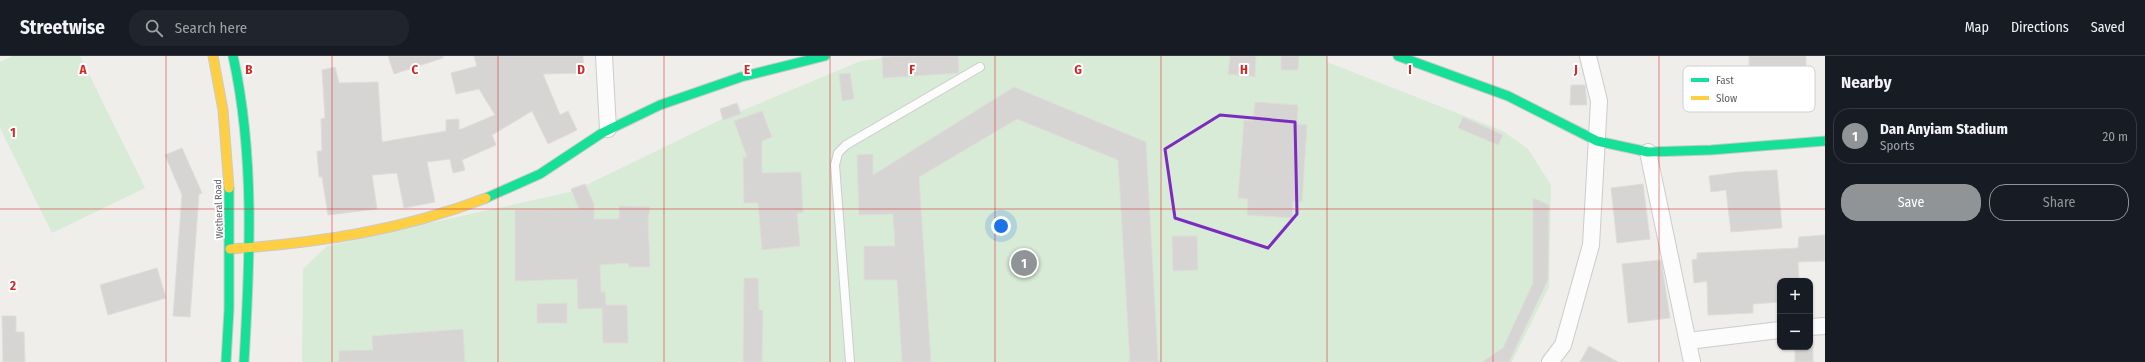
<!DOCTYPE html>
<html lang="en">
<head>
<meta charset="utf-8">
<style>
	:root { --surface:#171b24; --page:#20242c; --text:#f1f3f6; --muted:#9ea1a6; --line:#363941; --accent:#919496 }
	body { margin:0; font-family:"Fira Sans Condensed",sans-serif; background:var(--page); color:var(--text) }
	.controls { position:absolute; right:12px; bottom:12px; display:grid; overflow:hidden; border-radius:8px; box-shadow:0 1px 3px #0004 }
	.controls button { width:36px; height:36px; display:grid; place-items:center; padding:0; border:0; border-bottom:1px solid var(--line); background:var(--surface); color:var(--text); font:20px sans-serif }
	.you { position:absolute; left:1001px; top:170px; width:14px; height:14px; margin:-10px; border:3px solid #fff; border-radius:50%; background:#1a73e8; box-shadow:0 0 0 6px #1a73e833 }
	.badge { display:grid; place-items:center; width:26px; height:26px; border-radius:50%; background:var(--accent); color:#fff; font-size:13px; font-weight:700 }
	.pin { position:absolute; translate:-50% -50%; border:2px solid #fff; box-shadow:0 1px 4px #0006 }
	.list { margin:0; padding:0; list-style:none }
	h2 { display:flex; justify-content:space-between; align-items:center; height:52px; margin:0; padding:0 16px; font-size:17px }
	h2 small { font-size:13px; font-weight:400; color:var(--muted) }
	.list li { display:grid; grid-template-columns:26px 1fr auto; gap:12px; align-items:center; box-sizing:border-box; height:56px; margin:0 8px 8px; padding:0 8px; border:1px solid var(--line); border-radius:16px }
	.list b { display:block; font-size:15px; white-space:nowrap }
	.list p { margin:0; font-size:13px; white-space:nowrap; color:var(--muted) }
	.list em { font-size:13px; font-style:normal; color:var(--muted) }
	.actions { display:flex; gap:8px; padding:12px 16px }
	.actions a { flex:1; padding:9px 0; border:1px solid var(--accent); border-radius:16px; text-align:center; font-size:14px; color:var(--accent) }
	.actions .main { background:var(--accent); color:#fff }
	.icon { flex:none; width:22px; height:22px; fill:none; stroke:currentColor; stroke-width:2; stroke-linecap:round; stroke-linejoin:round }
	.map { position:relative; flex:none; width:1825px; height:306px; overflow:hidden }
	header { display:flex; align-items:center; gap:24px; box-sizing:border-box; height:56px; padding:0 20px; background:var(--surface); border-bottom:1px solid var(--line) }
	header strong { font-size:19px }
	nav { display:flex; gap:22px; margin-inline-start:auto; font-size:14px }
	.search { width:280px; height:36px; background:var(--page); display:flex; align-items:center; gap:10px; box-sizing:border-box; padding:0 14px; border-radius:16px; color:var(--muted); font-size:15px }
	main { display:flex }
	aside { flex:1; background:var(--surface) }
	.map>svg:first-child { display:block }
	.green { fill:#d8ebd6 }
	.building { fill:#d6d5d3; stroke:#deddd9 }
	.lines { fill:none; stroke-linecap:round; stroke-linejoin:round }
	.lane-casing { stroke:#cbcccc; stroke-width:10 }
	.street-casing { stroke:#cbcccc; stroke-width:18 }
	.fast-casing { stroke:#cacacb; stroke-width:11 }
	.slow-casing { stroke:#cacacb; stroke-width:11 }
	.lane { stroke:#fdfcfc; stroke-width:8 }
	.street { stroke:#fdfcfc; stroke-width:16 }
	.fast { stroke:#16e098; stroke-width:9 }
	.slow { stroke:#ffcf43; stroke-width:9 }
	.marked { fill:none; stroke:#7b2cbf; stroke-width:3; stroke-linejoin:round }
	.grid { fill:none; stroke:#d62828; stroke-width:1; stroke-opacity:0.55 }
	.labels { text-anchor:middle; stroke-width:4; stroke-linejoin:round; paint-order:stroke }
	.street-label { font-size:10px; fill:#5f6368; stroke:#fff }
	.key { fill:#fff; stroke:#cfd0d2; stroke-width:1 }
	.key-label { font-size:11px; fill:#5f6368 }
	.grid-label { font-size:13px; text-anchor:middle; font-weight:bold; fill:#d62828; stroke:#fff; stroke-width:4; stroke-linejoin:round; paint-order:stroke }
</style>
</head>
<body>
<header>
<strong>Streetwise</strong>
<div class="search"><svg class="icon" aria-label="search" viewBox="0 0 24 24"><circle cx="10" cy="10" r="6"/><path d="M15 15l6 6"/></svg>Search here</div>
<nav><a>Map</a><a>Directions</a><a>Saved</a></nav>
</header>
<main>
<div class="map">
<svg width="1825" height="306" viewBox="0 0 1825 306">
	<rect width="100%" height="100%" fill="#efeeea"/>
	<g class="green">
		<polygon points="13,0 80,0 145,132 52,177 0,72 0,6"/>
		<polygon points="899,0 1327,0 1327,6 1503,75 1528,93 1551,129 1549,231 1512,306 302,306 303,213 327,190 574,135 722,63 861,5"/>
	</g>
	<g class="building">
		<polygon points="388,0 443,0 443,2 394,18"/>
		<polygon points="474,0 583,0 584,17 543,18 560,59 568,55 577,74 548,88 532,55 492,79 496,89 462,104 465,114 453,117 450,103 427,106 435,146 404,152 397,117 372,119 377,153 328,159 322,121 319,121 317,95 322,95 321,63 325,62 322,14 335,11 339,27 378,26 382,86 446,75 446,64 459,63 459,74 495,59 479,33 456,38 451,17 477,10"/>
		<polygon points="914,0 958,0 959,17 883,22 882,1"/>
		<polygon points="1230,0 1256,0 1255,21 1228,18"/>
		<polygon points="1281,0 1299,0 1298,14 1281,14"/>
		<polygon points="1749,0 1806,0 1806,17 1749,18"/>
		<polygon points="850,17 854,43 842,45 839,18"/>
		<polygon points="1571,29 1585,29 1587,49 1570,49"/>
		<polygon points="1014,31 1146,86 1158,306 1130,306 1118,104 1017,63 919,121 931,306 902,306 897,224 864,224 864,190 895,190 893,158 859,159 857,99 873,98 873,119"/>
		<polygon points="1255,46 1298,49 1297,68 1307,69 1302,146 1293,145 1292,162 1247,159 1248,143 1238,142 1244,64 1253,65"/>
		<polygon points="737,47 741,58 723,64 720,53"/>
		<polygon points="762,55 772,81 762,85 762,117 801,116 803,157 797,157 800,190 762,194 758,147 744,147 743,101 747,101 734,65"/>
		<polygon points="1463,61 1503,79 1498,89 1458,72"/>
		<polygon points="182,92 202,137 199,138 190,261 173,260 182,139 165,99"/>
		<polygon points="1777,114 1782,172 1731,176 1726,134 1711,136 1709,120 1739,116"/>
		<polygon points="585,128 594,148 594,163 619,163 619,150 650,151 648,164 650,211 629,211 628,207 600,209 601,236 605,236 606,249 627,249 628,287 603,287 602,252 578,253 577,223 515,225 515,154 579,153 571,133"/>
		<polygon points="1643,128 1650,183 1617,187 1611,132"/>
		<polygon points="1533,142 1549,149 1548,224 1509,306 1482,306 1503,292 1533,227"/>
		<polygon points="1825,179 1825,205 1798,206 1799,225 1780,225 1780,246 1753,248 1753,257 1708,259 1707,225 1694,227 1692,204 1697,203 1697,197 1798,192 1799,181"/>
		<polygon points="1172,180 1197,180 1198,214 1173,215"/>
		<polygon points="1661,204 1670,262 1628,267 1622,208"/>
		<polygon points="157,212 166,242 108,259 100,229"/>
		<polygon points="744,222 758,222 759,254 763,254 762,306 743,306"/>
		<polygon points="567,247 567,267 537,267 537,248"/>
		<polygon points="2,260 16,260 16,276 24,276 25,306 3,306"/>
		<polygon points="463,273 465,306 339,306 339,295 373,294 372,280"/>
		<polygon points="1589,290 1618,306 1580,306"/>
		<rect x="1795" y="291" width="18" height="15"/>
	</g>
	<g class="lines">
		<g class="lane-casing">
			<polyline id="lane" points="850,306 835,109 838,97 846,89 980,11"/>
		</g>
		<g class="street-casing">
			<g id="street">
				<polyline points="604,0 608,73"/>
				<polyline points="1648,96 1692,306"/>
				<polyline points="1810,271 1825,270"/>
				<polyline points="1688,285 1780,274"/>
				<polyline points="1550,306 1563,289 1591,189 1599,45 1588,0"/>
			</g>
		</g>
		<g class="fast-casing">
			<g id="fast">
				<path d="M233,0c22,99 17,205 11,306"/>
				<polyline points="1398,0 1508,40 1597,85 1648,96 1711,94 1825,85"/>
				<polyline points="486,142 540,118 602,77 660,49 741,21 825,0"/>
				<polyline points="226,306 229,253 229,132"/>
			</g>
		</g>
		<g class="slow-casing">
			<g id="slow">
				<polyline points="213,0 223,54 229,132"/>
				<path d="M230,193c88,-6 173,-19 256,-51"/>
			</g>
		</g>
		<use href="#lane" class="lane"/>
		<use href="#street" class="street"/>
		<use href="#fast" class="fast"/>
		<use href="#slow" class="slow"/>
	</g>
	<path class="marked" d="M1220,59l75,7 2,92 -29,34 -93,-30 -10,-69z"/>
	<path class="grid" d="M166,0v306M332,0v306M498,0v306M664,0v306M830,0v306M995,0v306M1161,0v306M1327,0v306M1493,0v306M1659,0v306M0,153h1825"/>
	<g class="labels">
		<g class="street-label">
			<text transform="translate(218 153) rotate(-92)" y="4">Wetheral Road</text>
		</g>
	</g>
	<rect x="1683" y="10" width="132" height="46" rx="6" class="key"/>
	<rect x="1691" y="22" width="18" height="4" fill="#16e098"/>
	<rect x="1691" y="40" width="18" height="4" fill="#ffcf43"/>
	<g class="key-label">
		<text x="1716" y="28">Fast</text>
		<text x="1716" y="46">Slow</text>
	</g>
	<g class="grid-label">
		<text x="83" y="18">A</text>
		<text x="249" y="18">B</text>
		<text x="415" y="18">C</text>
		<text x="581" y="18">D</text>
		<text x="747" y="18">E</text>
		<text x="912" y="18">F</text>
		<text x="1078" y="18">G</text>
		<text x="1244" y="18">H</text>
		<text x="1410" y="18">I</text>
		<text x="1576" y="18">J</text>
		<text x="13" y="81">1</text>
		<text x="13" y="234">2</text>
	</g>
</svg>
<div class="controls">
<button>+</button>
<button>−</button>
</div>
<div class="you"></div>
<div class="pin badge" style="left:1024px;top:207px">1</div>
</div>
<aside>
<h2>Nearby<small></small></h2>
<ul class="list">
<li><span class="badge">1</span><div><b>Dan Anyiam Stadium</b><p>Sports</p></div><em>20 m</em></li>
</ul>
<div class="actions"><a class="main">Save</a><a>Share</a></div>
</aside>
</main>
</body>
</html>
